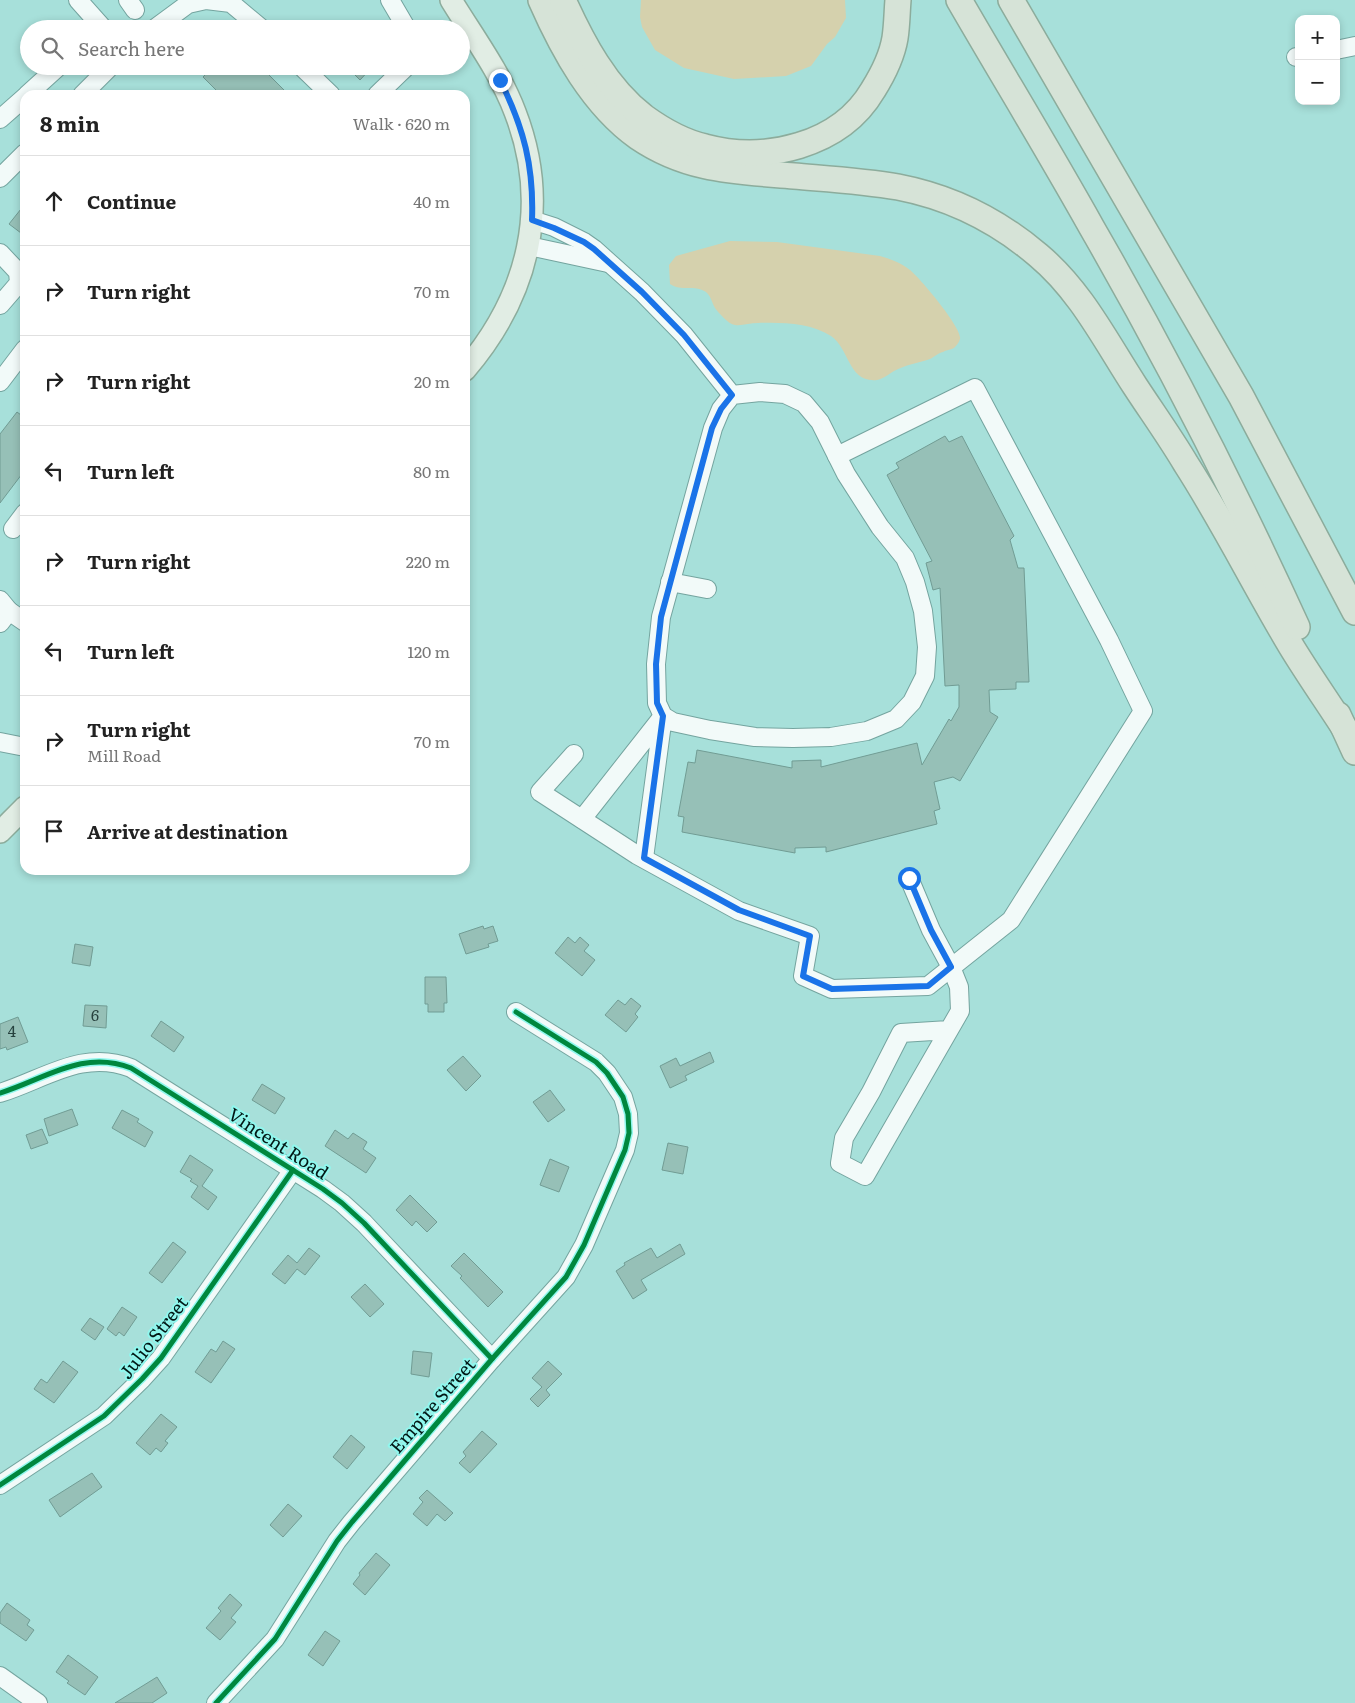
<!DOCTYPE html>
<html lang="en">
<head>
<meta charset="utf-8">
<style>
	:root { --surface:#fff; --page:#f2f2f2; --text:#222; --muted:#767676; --line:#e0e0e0 }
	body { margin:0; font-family:Literata,serif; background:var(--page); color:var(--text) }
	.controls { position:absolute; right:15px; top:15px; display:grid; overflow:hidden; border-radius:10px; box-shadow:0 2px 8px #0003 }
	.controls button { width:45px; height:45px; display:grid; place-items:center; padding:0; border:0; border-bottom:1px solid var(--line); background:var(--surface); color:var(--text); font:25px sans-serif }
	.stop { position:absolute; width:15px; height:15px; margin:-11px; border:4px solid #1a73e8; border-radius:50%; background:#fff }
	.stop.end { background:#1a73e8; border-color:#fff; box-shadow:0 1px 5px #0008 }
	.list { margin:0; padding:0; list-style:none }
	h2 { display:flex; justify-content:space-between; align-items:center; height:65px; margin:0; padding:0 20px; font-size:21px }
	h2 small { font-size:16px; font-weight:400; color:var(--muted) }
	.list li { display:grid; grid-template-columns:32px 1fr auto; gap:15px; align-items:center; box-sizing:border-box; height:90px; padding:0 20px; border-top:1px solid var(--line) }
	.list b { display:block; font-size:19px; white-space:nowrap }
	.list p { margin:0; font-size:16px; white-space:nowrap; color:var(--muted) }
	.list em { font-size:16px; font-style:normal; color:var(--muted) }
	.icon { flex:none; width:28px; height:28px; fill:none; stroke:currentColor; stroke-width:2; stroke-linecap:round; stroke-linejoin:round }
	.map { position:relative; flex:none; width:1355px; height:1703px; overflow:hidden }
	.search { position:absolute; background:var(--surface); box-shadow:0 2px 8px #0003; left:20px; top:20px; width:450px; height:55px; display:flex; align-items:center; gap:12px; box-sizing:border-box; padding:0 18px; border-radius:28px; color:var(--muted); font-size:19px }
	.panel { position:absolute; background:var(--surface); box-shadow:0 2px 8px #0003; left:20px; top:90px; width:450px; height:785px; border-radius:15px }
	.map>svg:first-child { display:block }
	.green { fill:#d5d1ad }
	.building { fill:#96c0b7; stroke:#719c94 }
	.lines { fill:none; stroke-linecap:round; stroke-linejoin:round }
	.minor-casing { stroke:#74a49f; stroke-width:20 }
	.major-casing { stroke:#8cac9c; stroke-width:24 }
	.highway-casing { stroke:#8cac9c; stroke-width:28 }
	.minor { stroke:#f2faf9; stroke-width:18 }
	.major { stroke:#e1ede4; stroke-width:21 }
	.highway { stroke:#d6e3d7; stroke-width:25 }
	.cycleway-casing { stroke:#90f7ee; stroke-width:8 }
	.cycleway { stroke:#00873e; stroke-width:5 }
	.route { stroke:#1a73e8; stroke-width:6 }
	.labels { text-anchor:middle; stroke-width:4; stroke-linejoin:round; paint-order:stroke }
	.number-label { font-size:15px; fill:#27413e }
	.street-label { font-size:18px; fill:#021715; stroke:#90f7ee }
</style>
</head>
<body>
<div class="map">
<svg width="1355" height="1703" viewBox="0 0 1355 1703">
	<rect width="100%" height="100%" fill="#a7e0da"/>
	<g class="green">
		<polygon points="641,0 845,0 846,18 835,37 827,44 811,66 786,76 734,79 684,68 655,50 642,27 640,17"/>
		<path d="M730,241l47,1 103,14c11,3 21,7 30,14 10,8 53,59 50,69 -1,4 -4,7 -6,9 -4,2 -8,2 -11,4 -5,1 -9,5 -13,7 -12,4 -25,6 -36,12 -5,3 -11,8 -17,9 -29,3 -27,-31 -46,-44 -19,-13 -51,-14 -73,-13 -8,0 -16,3 -23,2 -7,-1 -16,-12 -20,-17 -3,-5 -4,-12 -9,-16 -12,-8 -25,0 -36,-8l-1,-19 7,-9z"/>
	</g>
	<g class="building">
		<polygon points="214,66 260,66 289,95 221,95 203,77"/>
		<polygon points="346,66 373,66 360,80"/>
		<polygon points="25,204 25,236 9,224"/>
		<polygon points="17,412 25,418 25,470 0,503 0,434"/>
		<polygon points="945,436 949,442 962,436 1014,536 1010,540 1018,568 1024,568 1029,682 1016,682 1016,689 989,690 990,712 998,717 960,781 953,777 934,782 940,809 934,811 937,824 826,852 826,847 795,848 795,853 682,832 684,817 678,816 688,762 695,763 697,750 792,768 792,761 821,760 821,767 917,743 922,765 949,719 951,721 959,707 959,685 945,686 940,588 933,590 926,563 932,561 887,475 899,468 896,463"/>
		<polygon points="483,926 484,929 493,926 498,941 488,944 489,947 466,954 459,934"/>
		<polygon points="568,937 575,943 580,937 589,945 584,951 595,960 582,976 555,953"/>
		<polygon points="75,944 93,947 90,966 72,963"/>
		<polygon points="425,977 446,977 447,1003 444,1003 444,1012 428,1012 428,1004 425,1004"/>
		<polygon points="631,998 641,1006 635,1014 638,1017 626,1032 605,1015 618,1000 625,1005"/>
		<polygon points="85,1005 107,1006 106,1028 83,1026"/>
		<polygon points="18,1017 28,1042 7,1050 6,1047 0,1049 0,1024"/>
		<polygon points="161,1021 184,1037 174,1052 151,1036"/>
		<polygon points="710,1052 714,1062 685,1076 687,1080 670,1088 660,1066 676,1058 680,1066"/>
		<polygon points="463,1056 481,1076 466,1091 447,1070"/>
		<polygon points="262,1084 285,1098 275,1114 252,1100"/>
		<polygon points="550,1090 565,1110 548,1122 533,1102"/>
		<polygon points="72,1109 78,1125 49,1136 44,1119"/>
		<polygon points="122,1110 139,1119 137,1122 153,1132 145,1147 112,1128"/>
		<polygon points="42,1129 48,1143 31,1149 26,1135"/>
		<polygon points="335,1130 348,1139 353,1133 367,1142 363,1149 376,1158 366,1173 325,1146"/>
		<polygon points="668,1143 688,1147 683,1174 662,1170"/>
		<polygon points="190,1155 213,1170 202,1186 217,1197 208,1210 191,1197 198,1186 190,1181 192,1179 180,1172"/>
		<polygon points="550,1159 569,1167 559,1192 540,1185"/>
		<polygon points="410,1195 437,1222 427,1232 416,1221 412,1226 396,1210"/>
		<polygon points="173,1242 186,1252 162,1283 149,1273"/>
		<polygon points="680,1244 685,1254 641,1280 647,1290 633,1299 616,1271 625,1265 624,1263 651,1248 657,1258"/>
		<polygon points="309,1248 320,1256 305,1275 297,1269 285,1284 272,1274 288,1255 297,1263"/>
		<polygon points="464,1253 503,1292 488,1307 460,1278 462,1276 451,1266"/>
		<polygon points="365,1284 384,1304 370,1317 351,1297"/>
		<polygon points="122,1307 137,1317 124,1336 119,1332 116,1336 107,1329"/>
		<polygon points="90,1318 104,1327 95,1340 81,1330"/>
		<polygon points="223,1341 235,1349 211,1383 195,1372 211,1349 216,1352"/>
		<polygon points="413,1351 432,1353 429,1377 411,1374"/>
		<polygon points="63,1361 78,1372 54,1403 34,1389 41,1379 47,1383"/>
		<polygon points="548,1361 562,1374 546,1390 550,1395 538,1407 530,1399 542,1387 532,1378"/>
		<polygon points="161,1414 177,1427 165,1441 168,1443 161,1452 156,1448 150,1455 136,1443"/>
		<polygon points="482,1431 497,1444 470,1473 459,1463 466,1456 463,1452"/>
		<polygon points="351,1435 365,1447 347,1469 333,1457"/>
		<polygon points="92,1473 102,1487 60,1517 49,1500"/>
		<polygon points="427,1490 453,1513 445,1521 437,1514 427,1526 413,1514 423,1502 419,1498"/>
		<polygon points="288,1504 302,1516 283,1537 270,1525"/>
		<polygon points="376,1553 390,1565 365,1595 353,1584 360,1575 359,1573"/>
		<polygon points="230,1594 242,1605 231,1618 236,1622 220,1640 206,1628 221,1611 218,1608"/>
		<polygon points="7,1603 30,1620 27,1625 34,1630 26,1641 0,1623 0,1613"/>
		<polygon points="325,1631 340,1641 323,1666 308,1655"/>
		<polygon points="68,1655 98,1677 85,1695 67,1683 69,1681 56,1672"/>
		<polygon points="157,1677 167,1693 152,1703 115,1703"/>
	</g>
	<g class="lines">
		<g class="minor-casing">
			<g id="minor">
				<polyline points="78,0 102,27 101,29"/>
				<polyline points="128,0 135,10"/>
				<polyline points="390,0 407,29"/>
				<polyline points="154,29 188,4 206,0 231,3 262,29"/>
				<polyline points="1336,50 1355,46"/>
				<polyline points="1296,57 1299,57"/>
				<polyline points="301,66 331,95"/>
				<polyline points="27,95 59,66"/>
				<polyline points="82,95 111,66"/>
				<polyline points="377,95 407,66"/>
				<polyline points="0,119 25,97"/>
				<polyline points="0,178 25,153"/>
				<polyline points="532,220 554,227 584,242 594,249 642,292 684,335 732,395 760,392 785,394 804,403 820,422 846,474 880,527 905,558 915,582 923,611 927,647 925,676 912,702 896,719 867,731 831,737 793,738 755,737 710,730 673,722 663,716 657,703 656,664 661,617 713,428 721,409 732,395"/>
				<polyline points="529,246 608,263"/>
				<polyline points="0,253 18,272 19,283 0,305"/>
				<polyline points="0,382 25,349"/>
				<polyline points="13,529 25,513"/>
				<polyline points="670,582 707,589"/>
				<polyline points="0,600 9,611 0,623"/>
				<polyline points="9,611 25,622"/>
				<polyline points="0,742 25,747"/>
				<polyline points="574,754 540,792 637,855 739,911 810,936 803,976 832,989 928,986 1011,920 1143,711 1109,640 975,388 837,456"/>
				<polyline points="582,819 663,716 644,858"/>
				<polyline points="909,878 931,930 951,967 959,987 960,1011 865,1176 840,1163 844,1138 871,1092 901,1033 949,1030"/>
				<path d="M0,1093c45,-14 83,-44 131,-25l192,121 19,14 22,20 128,136"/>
				<polyline points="0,1485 104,1416 142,1379 161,1358 293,1170"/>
				<polyline points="0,1676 38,1703"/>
				<polyline points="216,1703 275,1639 337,1541 352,1522 492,1359 566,1277 584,1245 625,1150 629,1133 628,1114 623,1097 607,1073 596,1062 516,1012"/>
			</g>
		</g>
		<g class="major-casing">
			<g id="major">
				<path d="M451,0c22,36 49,72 64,112 36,93 14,183 -50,258"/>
				<polyline points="0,832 25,807"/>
			</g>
		</g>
		<g class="highway-casing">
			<g id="highway">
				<path d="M541,0c22,50 52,105 97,137 50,34 98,34 156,39 35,3 70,5 104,11 52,10 100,34 140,68 43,36 67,85 97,131 17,26 35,51 51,78 38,59 69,122 105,182 17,28 36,55 54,83"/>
				<path d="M563,0c19,42 43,88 81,117 18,13 39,25 61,30 60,16 135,-1 168,-57 10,-16 19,-34 22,-52 2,-13 2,-26 3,-38"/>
				<path d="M959,0c44,76 90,151 133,228 75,130 143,263 205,399"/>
				<polyline points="1011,0 1241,396 1355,612"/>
				<polyline points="1338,715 1355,752"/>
			</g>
		</g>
		<use href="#minor" class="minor"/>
		<use href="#major" class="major"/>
		<use href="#highway" class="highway"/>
		<g class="cycleway-casing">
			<g id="cycleway">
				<path d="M0,1093c45,-14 83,-44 131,-25l192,121 19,14 22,20 128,136"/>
				<polyline points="0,1485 104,1416 142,1379 161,1358 293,1170"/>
				<polyline points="216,1703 275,1639 337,1541 352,1522 492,1359 566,1277 584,1245 625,1150 629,1133 628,1114 623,1097 607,1073 596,1062 516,1012"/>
			</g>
		</g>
		<use href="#cycleway" class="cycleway"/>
	</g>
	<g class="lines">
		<path class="route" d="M500,80c24,48 34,87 32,140l22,8 30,14 10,7 48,43 42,43 48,60 -11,14 -9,19 -51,189 -5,47 1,39 6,13 -19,142 95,52 71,26 -7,40 29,13 96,-3 23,-19 -20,-37 -22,-52"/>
	</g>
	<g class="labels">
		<g class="number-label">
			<text x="95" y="1021">6</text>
			<text x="12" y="1037">4</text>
		</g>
		<g class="street-label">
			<text transform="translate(278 1144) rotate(33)" y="6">Vincent Road</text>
			<text transform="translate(154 1338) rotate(-52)" y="6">Julio Street</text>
			<text transform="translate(433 1406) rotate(-49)" y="6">Empire Street</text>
		</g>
	</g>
</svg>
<div class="controls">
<button>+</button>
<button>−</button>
</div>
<div class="stop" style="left:909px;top:878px"></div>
<div class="stop end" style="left:500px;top:80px"></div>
<div class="search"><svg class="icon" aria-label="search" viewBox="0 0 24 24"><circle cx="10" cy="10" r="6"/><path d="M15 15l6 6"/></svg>Search here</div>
<section class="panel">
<h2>8 min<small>Walk · 620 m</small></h2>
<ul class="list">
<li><svg class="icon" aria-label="ahead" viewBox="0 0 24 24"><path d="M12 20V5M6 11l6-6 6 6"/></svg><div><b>Continue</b></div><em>40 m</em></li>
<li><svg class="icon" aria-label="right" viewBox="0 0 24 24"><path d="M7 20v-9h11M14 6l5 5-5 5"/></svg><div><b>Turn right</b></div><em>70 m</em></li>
<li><svg class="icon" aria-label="right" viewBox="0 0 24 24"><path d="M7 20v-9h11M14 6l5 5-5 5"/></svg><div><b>Turn right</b></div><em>20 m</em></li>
<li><svg class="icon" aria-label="left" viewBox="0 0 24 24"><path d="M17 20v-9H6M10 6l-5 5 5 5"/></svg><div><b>Turn left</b></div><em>80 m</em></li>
<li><svg class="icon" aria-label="right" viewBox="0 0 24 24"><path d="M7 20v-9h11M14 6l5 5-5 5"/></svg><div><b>Turn right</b></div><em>220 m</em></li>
<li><svg class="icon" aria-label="left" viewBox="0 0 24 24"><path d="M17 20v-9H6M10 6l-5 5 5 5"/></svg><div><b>Turn left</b></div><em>120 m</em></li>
<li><svg class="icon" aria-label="right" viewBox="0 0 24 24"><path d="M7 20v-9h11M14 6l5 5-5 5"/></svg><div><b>Turn right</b><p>Mill Road</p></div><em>70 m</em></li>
<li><svg class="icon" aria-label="arrive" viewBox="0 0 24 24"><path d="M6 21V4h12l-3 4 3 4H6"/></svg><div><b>Arrive at destination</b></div></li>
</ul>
</section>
</div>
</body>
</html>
